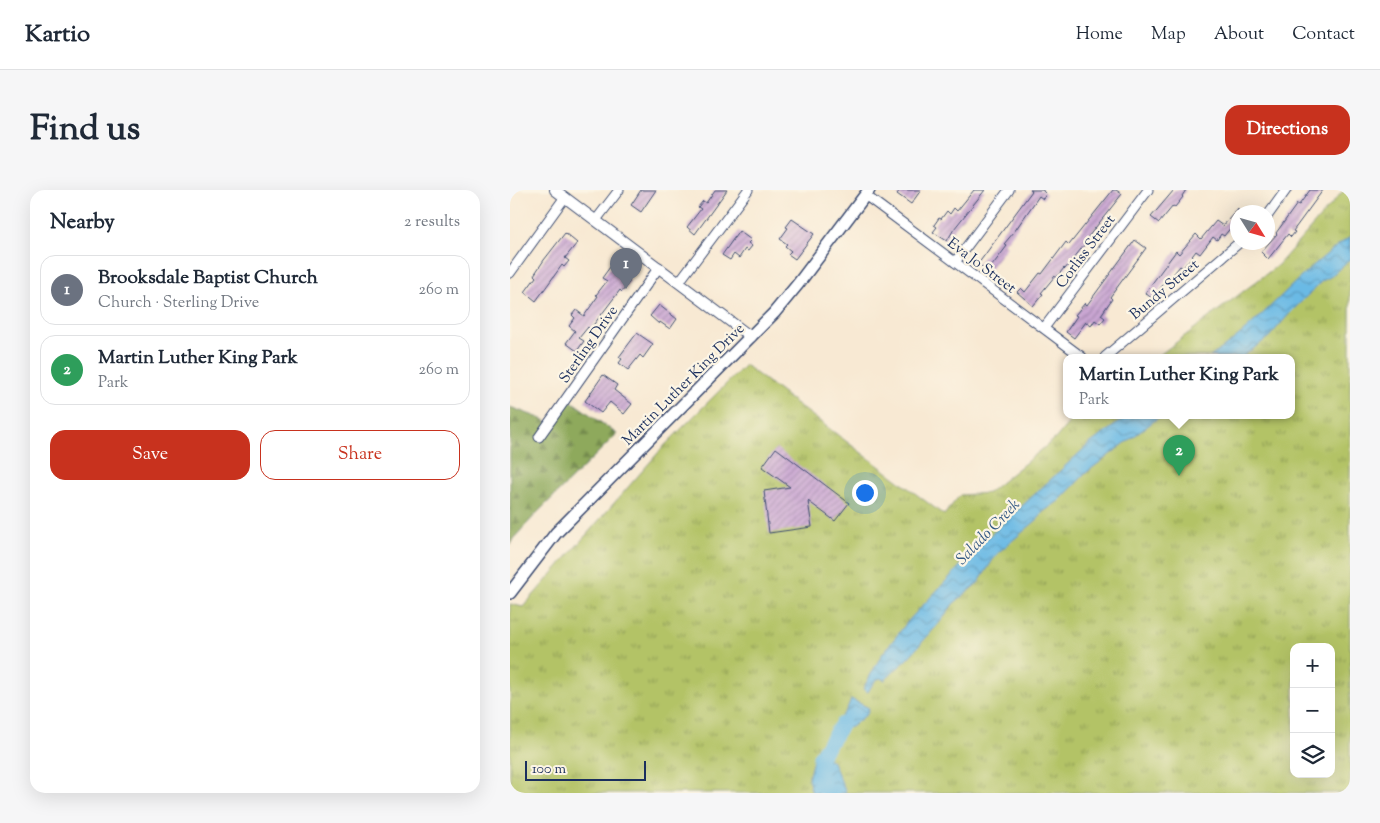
<!DOCTYPE html>
<html lang="en">
<head>
<meta charset="utf-8">
<style>
	:root { --surface:#fff; --page:#f6f6f7; --text:#1f2937; --muted:#747a83; --line:#e0e1e3; --accent:#c8321e }
	body { margin:0; font-family:"Sorts Mill Goudy",serif; background:var(--page); color:var(--text) }
	.controls { position:absolute; right:15px; bottom:15px; display:grid; overflow:hidden; border-radius:10px; box-shadow:0 5px 20px #0002 }
	.controls button { width:45px; height:45px; display:grid; place-items:center; padding:0; border:0; border-bottom:1px solid var(--line); background:var(--surface); color:var(--text); font:25px sans-serif }
	.compass { position:absolute; left:720px; top:15px; width:45px; height:45px; border-radius:50%; background:var(--surface); box-shadow:0 5px 20px #0002; rotate:127deg }
	.scale { position:absolute; left:15px; bottom:12px; width:121px; box-sizing:border-box; padding-left:5px; border:2px solid #1b2f5e; border-top:0; font-size:14px; line-height:18px; white-space:nowrap; color:#1b2f5e; -webkit-text-stroke:4px #fcf5e5; paint-order:stroke }
	.you { position:absolute; left:354px; top:302px; width:18px; height:18px; margin:-12px; border:4px solid #fff; border-radius:50%; background:#1a73e8; box-shadow:0 0 0 8px #1a73e833 }
	.badge { display:grid; place-items:center; width:32px; height:32px; border-radius:50%; background:var(--accent); color:#fff; font-size:16px; font-weight:700 }
	.pin { position:absolute; translate:-50% -41px; filter:drop-shadow(0 1px 2px #0008) }
	.pin::after { content:''; position:absolute; top:26px; width:18px; height:15px; background:inherit; clip-path:polygon(0 0,100% 0,50% 100%) }
	.popup { position:absolute; left:553px; top:164px; width:232px; height:65px; box-sizing:border-box; display:grid; place-content:center; border-radius:10px; background:var(--surface); filter:drop-shadow(0 1px 4px #0005); font-size:16px; white-space:nowrap; color:var(--muted) }
	.popup b { font-size:19px; color:var(--text) }
	.popup::after { content:''; position:absolute; left:50%; top:100%; margin-left:-10px; border:10px solid transparent; border-top-color:var(--surface) }
	.list { margin:0; padding:0; list-style:none }
	h2 { display:flex; justify-content:space-between; align-items:center; height:65px; margin:0; padding:0 20px; font-size:21px }
	h2 small { font-size:16px; font-weight:400; color:var(--muted) }
	.list li { display:grid; grid-template-columns:32px 1fr auto; gap:15px; align-items:center; box-sizing:border-box; height:70px; margin:0 10px 10px; padding:0 10px; border:1px solid var(--line); border-radius:15px }
	.list b { display:block; font-size:19px; white-space:nowrap }
	.list p { margin:0; font-size:16px; white-space:nowrap; color:var(--muted) }
	.list em { font-size:16px; font-style:normal; color:var(--muted) }
	.actions { display:flex; gap:10px; padding:15px 20px }
	.actions a { flex:1; padding:11px 0; border:1px solid var(--accent); border-radius:15px; text-align:center; font-size:18px; color:var(--accent) }
	.actions .main { background:var(--accent); color:#fff }
	.icon { flex:none; width:28px; height:28px; fill:none; stroke:currentColor; stroke-width:2; stroke-linecap:round; stroke-linejoin:round }
	.map { position:relative; flex:none; width:840px; height:603px; overflow:hidden; border-radius:15px }
	header { display:flex; align-items:center; gap:30px; box-sizing:border-box; height:70px; padding:0 25px; background:var(--surface); border-bottom:1px solid var(--line) }
	header strong { font-size:24px }
	nav { display:flex; gap:28px; margin-inline-start:auto; font-size:18px }
	.intro { display:flex; align-items:center; justify-content:space-between; box-sizing:border-box; height:120px; padding:0 30px }
	h1 { margin:0; font-size:35px }
	.button { padding:12px 22px; border-radius:15px; background:var(--accent); color:#fff; font-size:18px; font-weight:700 }
	main { display:flex; gap:30px; padding:0 30px }
	aside { flex:1; background:var(--surface); border-radius:15px; box-shadow:0 5px 20px #0002 }
	.map>svg:first-child { display:block }
	.forest { fill:url(#forest-firs); stroke:#546c5c }
	.park { fill:url(#park-tufts); stroke:#677962; fill-rule:evenodd }
	.water { fill:url(#water-waves); stroke:#4374a2 }
	.lines { fill:none; stroke-linecap:round; stroke-linejoin:round }
	.river { stroke:#6bbae5; stroke-width:15 }
	.building { fill:url(#building-hatch) }
	.minor-casing { stroke:#3c4b70; stroke-width:11 }
	.tertiary-casing { stroke:#3c4b70; stroke-width:12 }
	.secondary-casing { stroke:#3c4b70; stroke-width:14 }
	.minor { stroke:#fff; stroke-width:9 }
	.tertiary { stroke:#fff; stroke-width:10 }
	.secondary { stroke:#fff; stroke-width:11 }
	.labels { text-anchor:middle; stroke-width:4.5; stroke-linejoin:round; paint-order:stroke }
	.street-label { font-size:15px; fill:#1b2f5e; stroke:#fcf5e5 }
	.water-label { font-size:16px; font-style:italic; fill:#335986; stroke:#fcf5e5 }
</style>
</head>
<body>
<header>
<strong>Kartio</strong>
<nav><a>Home</a><a>Map</a><a>About</a><a>Contact</a></nav>
</header>
<div class="intro"><h1>Find us</h1><a class="button">Directions</a></div>
<main>
<aside>
<h2>Nearby<small>2 results</small></h2>
<ul class="list">
<li><span class="badge" style="background:#6b7280">1</span><div><b>Brooksdale Baptist Church</b><p>Church · Sterling Drive</p></div><em>260 m</em></li>
<li><span class="badge" style="background:#2e9e5b">2</span><div><b>Martin Luther King Park</b><p>Park</p></div><em>260 m</em></li>
</ul>
<div class="actions"><a class="main">Save</a><a>Share</a></div>
</aside>
<div class="map">
<svg width="840" height="603" viewBox="0 0 840 603">
	<defs>
		<pattern id="forest-firs" width="22" height="20" patternUnits="userSpaceOnUse" patternTransform="scale(1.25)"><rect width="22" height="20" fill="#8ea95b"/><path d="M5 1l3.5 6h-7zM16 11l3.5 6h-7z" fill="#738a4e"/></pattern>
		<pattern id="park-tufts" width="24" height="20" patternUnits="userSpaceOnUse" patternTransform="scale(1.25)"><rect width="24" height="20" fill="#b3c366"/><path d="M3 7l-1-3M5 7V3M7 7l1-3M15 17l-1-3M17 17v-4M19 17l1-3" fill="none" stroke="#919f57"/></pattern>
		<pattern id="water-waves" width="16" height="10" patternUnits="userSpaceOnUse" patternTransform="scale(1.25)"><rect width="16" height="10" fill="#6bbae5"/><path d="M0 5q4-4 8 0t8 0" fill="none" stroke="#5798bd"/></pattern>
		<pattern id="building-hatch" width="6" height="6" patternUnits="userSpaceOnUse" patternTransform="scale(1.25)"><rect width="6" height="6" fill="#c9a5d2"/><path d="M-1 1l2-2M0 6l6-6M5 7l2-2" fill="none" stroke="#a287ae"/></pattern>
	</defs>
	<rect width="100%" height="100%" fill="#fcf5e5"/>
	<filter id="ink" filterUnits="userSpaceOnUse"><feTurbulence type="fractalNoise" baseFrequency=".02" numOctaves="2"/><feDisplacementMap in="SourceGraphic" scale="10" xChannelSelector="R" yChannelSelector="G"/><feConvolveMatrix kernelMatrix="1 2 1 2 8 2 1 2 1" color-interpolation-filters="sRGB"/></filter>
	<filter id="wash" filterUnits="userSpaceOnUse"><feTurbulence type="fractalNoise" baseFrequency=".0096" numOctaves="4" result="noise"/><feDisplacementMap in="SourceGraphic" scale="20" xChannelSelector="R" yChannelSelector="G"/><feGaussianBlur stdDeviation="1.12" result="paint"/><feColorMatrix in="noise" values="0 0 0 0 0 0 0 0 0 0 0 0 0 0 0 0 0 1.4 0 .05"/><feComposite in="paint" operator="in"/></filter>
	<g filter="url(#wash)">
		<rect width="100%" height="100%" fill="#f8e9d3"/>
		<polygon class="forest" points="60,210 107,244 27,323 3,349 0,355 0,217 35,230 43,238"/>
		<path class="park" d="M834,0h6v603h-840v-189l13,3 142,-162 80,-80 199,150 16,-20 28,-2 68,-55 19,-23h217v-58h-135l121,-92zM784,457h37v127h-37z"/>
		<g class="water">
			<path d="M840,47v22l-20,18 -8,4 -31,31 -22,25 -27,20h-32c52,-34 88,-86 140,-120z"/>
			<polygon points="619,225 652,225 577,282 549,311 533,322 528,329 490,361 484,368 469,392 443,414 431,431 398,468 375,490 370,488 366,490 362,495 358,502 353,499 371,466 399,430 474,351 578,255"/>
			<polygon points="341,509 359,518 357,524 341,537 332,539 316,555 312,561 311,570 312,571 319,569 323,572 336,603 302,603 298,589 304,566 313,551 337,519"/>
		</g>
		<g class="lines">
			<polyline class="river" points="322,603 310,594 310,567 332,534"/>
		</g>
		<g id="blocks">
			<g class="building">
				<polygon points="131,0 146,0 131,22 121,15"/>
				<polygon points="205,0 217,0 185,44 177,37 191,19 188,17 193,11 196,13"/>
				<polygon points="390,0 411,0 401,14 387,4"/>
				<polygon points="464,0 475,0 444,39 437,51 423,42 427,37 424,35 429,28 431,29 437,21 440,24 444,18 447,21"/>
				<polygon points="520,0 533,0 533,1 536,4 533,9 529,6 504,42 494,54 497,56 478,81 468,74 522,1"/>
				<polygon points="603,0 606,0 612,4 578,47 579,48 575,54 555,79 554,78 546,88 545,86 531,103 533,104 523,116 507,102 511,98 515,102 530,83 532,84 556,52 559,55"/>
				<polygon points="664,0 676,0 672,6 673,7 665,17 663,16 649,33 641,27"/>
				<polygon points="800,0 813,0 783,41 785,42 781,47 778,44 758,69 751,62 767,44 766,43 787,14 789,15"/>
				<polygon points="728,18 728,32 723,38 722,36 714,46 711,44 707,50 703,47 690,64 686,61 673,78 670,76 661,87 660,85 643,109 635,103 666,61 669,64 686,44 691,49 706,31 713,36"/>
				<polygon points="282,29 304,44 285,69 278,64 281,61 275,56 277,54 270,49 278,38 276,37"/>
				<polygon points="229,41 241,50 238,53 242,56 238,61 235,59 229,68 224,64 220,70 212,65"/>
				<polygon points="55,43 67,53 55,68 59,71 54,77 52,75 26,111 15,102 26,87 24,85 34,70"/>
				<polygon points="625,50 636,58 600,107 602,109 591,125 595,128 590,134 585,130 581,136 576,132 564,148 556,142 567,126 565,125 575,113 577,115"/>
				<polygon points="100,77 120,91 112,102 110,100 88,129 80,139 78,137 69,148 74,151 67,161 56,153 65,141 59,136 65,128 62,125 66,120 74,126 88,106 86,105 97,91 92,88"/>
				<polygon points="149,115 167,129 160,139 150,132 149,134 140,126"/>
				<polygon points="127,143 143,154 133,168 130,165 118,180 109,173 112,169 109,167"/>
				<polygon points="93,185 107,195 104,200 122,214 114,224 100,212 91,223 75,211"/>
				<polygon points="266,258 339,313 325,331 298,311 302,337 259,343 254,301 280,297 252,277"/>
			</g>
		</g>
	</g>
	<g filter="url(#ink)">
		<use href="#blocks" fill-opacity="0" stroke="#3c4b70" stroke-width="1"/>
		<g class="lines">
			<g class="minor-casing">
				<g id="minor">
					<polyline points="355,5 572,167"/>
					<polyline points="758,25 776,0"/>
					<polyline points="86,30 109,0"/>
					<polyline points="445,72 499,0"/>
					<polyline points="0,83 55,7"/>
					<polyline points="169,92 238,0"/>
					<polyline points="534,138 638,0"/>
					<polyline points="595,167 730,52"/>
					<polyline points="29,247 149,77"/>
				</g>
			</g>
			<g class="tertiary-casing">
				<polyline id="tertiary" points="45,0 241,147"/>
			</g>
			<g class="secondary-casing">
				<polyline id="secondary" points="0,403 46,343 264,123 288,94 359,0"/>
			</g>
			<use href="#minor" class="minor"/>
			<use href="#tertiary" class="tertiary"/>
			<use href="#secondary" class="secondary"/>
		</g>
	</g>
	<g class="labels">
		<g class="street-label">
			<text transform="translate(575 61) rotate(-53)" y="5">Corliss Street</text>
			<text transform="translate(472 75) rotate(37)" y="5">Eva Jo Street</text>
			<text transform="translate(654 99) rotate(-40)" y="5">Bundy Street</text>
			<text transform="translate(78 154) rotate(-55)" y="5">Sterling Drive</text>
			<text transform="translate(173 194) rotate(-45)" y="5">Martin Luther King Drive</text>
		</g>
		<g class="water-label">
			<text transform="translate(477 341) rotate(-46)" y="6">Salado Creek</text>
		</g>
	</g>
</svg>
<div class="controls">
<button>+</button>
<button>−</button>
<button><svg class="icon" aria-label="layers" viewBox="0 0 24 24"><path d="M12 4l9 5-9 5-9-5zM3 14l9 5 9-5"/></svg></button>
</div>
<svg class="compass" viewBox="-18 -18 36 36"><path d="M0-13l5 13h-10z" fill="#e53935"/><path d="M0 13l5-13h-10z" fill="#747a83"/></svg>
<div class="scale">100 m</div>
<div class="you"></div>
<div class="pin badge" style="left:116px;top:99px;background:#6b7280">1</div>
<div class="pin badge" style="left:669px;top:286px;background:#2e9e5b">2</div>
<div class="popup"><b>Martin Luther King Park</b>Park</div>
</div>
</main>
</body>
</html>
